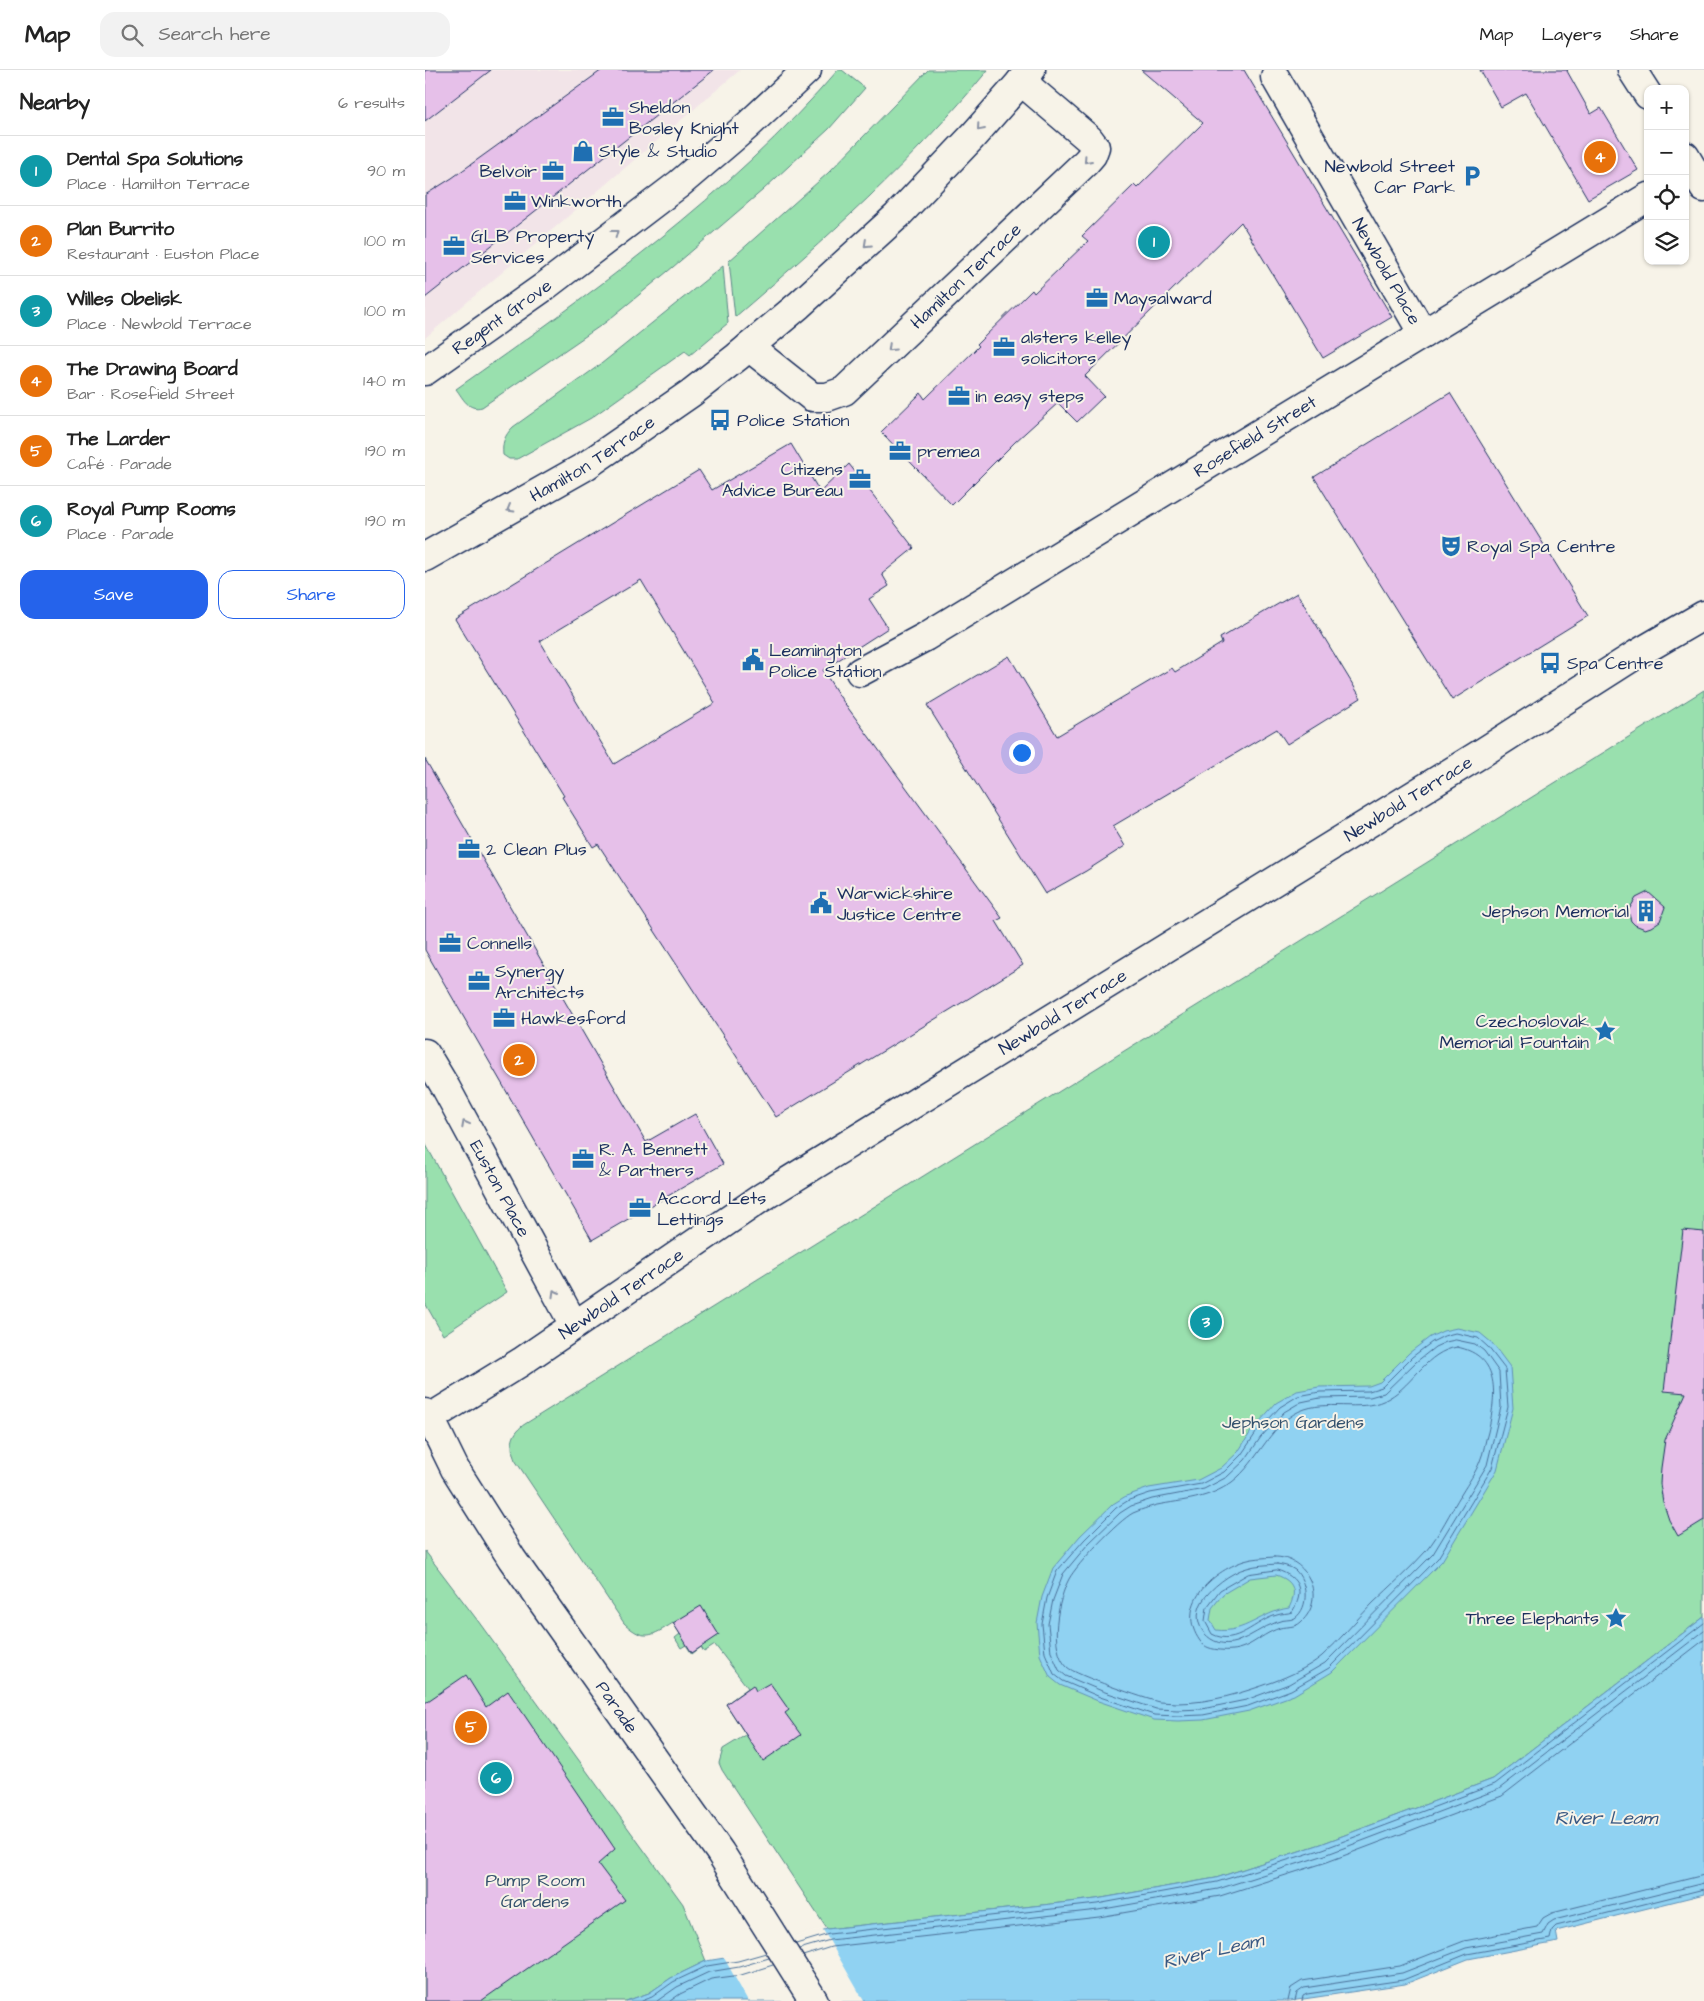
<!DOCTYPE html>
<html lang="en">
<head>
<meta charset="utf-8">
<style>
	:root { --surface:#fff; --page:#f2f2f2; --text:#222; --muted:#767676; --line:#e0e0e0; --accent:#2563eb }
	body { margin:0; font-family:"Architects Daughter",sans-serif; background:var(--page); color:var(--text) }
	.controls { position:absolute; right:15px; top:15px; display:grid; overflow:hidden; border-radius:10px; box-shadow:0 1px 4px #0004 }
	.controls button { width:45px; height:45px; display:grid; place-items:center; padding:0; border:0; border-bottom:1px solid var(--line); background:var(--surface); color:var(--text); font:25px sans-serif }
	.you { position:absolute; left:596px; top:682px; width:18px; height:18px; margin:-12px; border:4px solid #fff; border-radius:50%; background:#1a73e8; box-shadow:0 0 0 8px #1a73e833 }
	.badge { display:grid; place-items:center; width:32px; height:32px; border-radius:50%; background:var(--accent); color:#fff; font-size:16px; font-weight:700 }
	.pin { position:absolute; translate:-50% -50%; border:2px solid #fff; box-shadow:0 1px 5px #0006 }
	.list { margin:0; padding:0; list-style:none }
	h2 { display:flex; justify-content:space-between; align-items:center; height:65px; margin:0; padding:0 20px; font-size:21px }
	h2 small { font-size:16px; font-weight:400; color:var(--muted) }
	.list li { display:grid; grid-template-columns:32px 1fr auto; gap:15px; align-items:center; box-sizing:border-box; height:70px; padding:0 20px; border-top:1px solid var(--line) }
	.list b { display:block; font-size:19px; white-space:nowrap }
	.list p { margin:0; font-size:16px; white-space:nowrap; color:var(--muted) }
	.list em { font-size:16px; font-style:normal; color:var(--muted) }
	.actions { display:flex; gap:10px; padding:15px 20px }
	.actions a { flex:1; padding:11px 0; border:1px solid var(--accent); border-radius:15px; text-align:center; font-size:18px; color:var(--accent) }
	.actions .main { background:var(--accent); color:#fff }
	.icon { flex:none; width:28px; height:28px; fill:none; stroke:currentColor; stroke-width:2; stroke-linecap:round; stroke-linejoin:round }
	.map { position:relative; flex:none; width:1279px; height:1931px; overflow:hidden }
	header { display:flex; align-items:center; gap:30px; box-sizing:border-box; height:70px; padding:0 25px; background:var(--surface); border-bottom:1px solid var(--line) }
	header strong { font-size:24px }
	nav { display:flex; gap:28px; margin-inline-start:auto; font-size:18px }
	.search { width:350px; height:45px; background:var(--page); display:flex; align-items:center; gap:12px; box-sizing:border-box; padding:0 18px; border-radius:15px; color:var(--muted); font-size:19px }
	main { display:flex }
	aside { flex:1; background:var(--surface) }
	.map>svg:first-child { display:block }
	.built { fill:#f2e4e8 }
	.green { fill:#99e0ae; stroke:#5a8886 }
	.water { fill:#90d2f2; stroke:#6191b7; fill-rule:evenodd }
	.pier { fill:#f7f3e8 }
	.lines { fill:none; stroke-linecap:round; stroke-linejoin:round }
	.shore { stroke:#4a7099; stroke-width:1 }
	.building { fill:#e6c0e9; stroke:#1b2f5e; fill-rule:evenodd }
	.minor-casing { stroke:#1b2f5e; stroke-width:31 }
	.tertiary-casing { stroke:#1b2f5e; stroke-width:31 }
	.secondary-casing { stroke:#1b2f5e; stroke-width:31 }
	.minor { stroke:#f7f3e8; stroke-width:28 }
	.tertiary { stroke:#f7f3e8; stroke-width:28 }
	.secondary { stroke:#f7f3e8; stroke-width:28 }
	.oneway { stroke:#8991a3 }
	.labels { text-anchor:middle; stroke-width:4; stroke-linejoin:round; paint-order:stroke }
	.poi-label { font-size:18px; fill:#1b2f5e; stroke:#f7f3e8; text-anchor:start }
	.street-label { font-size:18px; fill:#1b2f5e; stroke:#f7f3e8 }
	.park-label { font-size:18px; fill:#34526e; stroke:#f7f3e8 }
	.water-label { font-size:19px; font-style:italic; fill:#385883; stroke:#f7f3e8 }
</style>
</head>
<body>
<header>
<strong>Map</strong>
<div class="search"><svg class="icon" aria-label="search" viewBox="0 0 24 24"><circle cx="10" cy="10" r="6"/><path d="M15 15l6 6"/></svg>Search here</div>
<nav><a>Map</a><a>Layers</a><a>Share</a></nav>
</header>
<main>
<aside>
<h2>Nearby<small>6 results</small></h2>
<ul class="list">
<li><span class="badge" style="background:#0f9aa8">1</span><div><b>Dental Spa Solutions</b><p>Place · Hamilton Terrace</p></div><em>90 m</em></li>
<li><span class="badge" style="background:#e8710a">2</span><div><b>Plan Burrito</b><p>Restaurant · Euston Place</p></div><em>100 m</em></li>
<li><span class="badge" style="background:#0f9aa8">3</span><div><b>Willes Obelisk</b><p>Place · Newbold Terrace</p></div><em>100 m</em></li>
<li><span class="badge" style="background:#e8710a">4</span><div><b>The Drawing Board</b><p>Bar · Rosefield Street</p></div><em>140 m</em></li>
<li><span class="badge" style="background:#e8710a">5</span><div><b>The Larder</b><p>Café · Parade</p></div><em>190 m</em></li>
<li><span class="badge" style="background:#0f9aa8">6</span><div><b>Royal Pump Rooms</b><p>Place · Parade</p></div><em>190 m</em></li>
</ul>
<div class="actions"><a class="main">Save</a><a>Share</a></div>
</aside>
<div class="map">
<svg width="1279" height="1931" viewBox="0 0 1279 1931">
	<rect width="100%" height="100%" fill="#f7f3e8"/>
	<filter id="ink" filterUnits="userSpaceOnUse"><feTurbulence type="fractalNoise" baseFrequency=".02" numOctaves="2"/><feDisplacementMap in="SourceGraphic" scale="10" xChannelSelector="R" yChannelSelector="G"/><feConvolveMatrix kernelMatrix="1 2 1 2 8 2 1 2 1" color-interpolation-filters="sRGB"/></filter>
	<g filter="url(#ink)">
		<polygon class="built" points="0,0 315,0 0,268"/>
		<g class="green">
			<path d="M413,0h4l23,18 -36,41 -66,61 -90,77 -67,55 -124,85c-14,4 -19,-9 -26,-18 135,-95 274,-194 382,-319z"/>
			<path d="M503,0h60c-75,91 -163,170 -253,247l-6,-56 99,-88z"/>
			<path d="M298,196l5,57 -38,32 -5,-4 -94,67 -74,41h-8l-6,-4c-1,-12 1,-19 10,-28l88,-63z"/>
			<path d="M1279,620v927l-211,162 -172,65 -105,34 -120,21 -269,30 -105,-159 -3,-7 4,-14 23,-14 -20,-31 22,-16 -33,-43 -11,7 -3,-5 -9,7 -6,-9 -5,3 -6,-10 5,-4 -7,-11c-21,13 -29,19 -49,0l-109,-163c-6,-15 -3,-28 10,-36z"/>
			<polygon points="0,1073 82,1222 18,1265 0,1233"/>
			<polygon points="0,1481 53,1551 258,1834 281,1891 246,1908 224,1923 201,1931 0,1931"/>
		</g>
		<g class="water">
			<path d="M1032,1258l23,5 12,10 18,24 3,41 -16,62 -55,91 -110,111 -38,23 -45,16 -46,9 -25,1 -24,-1 -56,-19 -38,-16 -10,-8 -10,-22 -3,-32 5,-26 11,-29 27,-32 33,-32 13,-8 23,-8 49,-8 23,-12 17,-16 14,-22 24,-27 21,-12 22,-4 50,-1 11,-4 29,-29 21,-16 13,-6zM851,1505c19,6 21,17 13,33 -28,4 -44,26 -73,22l-6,-10 2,-12 11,-14 27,-16z"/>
			<polygon points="1279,1547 1279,1824 1131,1861 1133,1872 1043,1889 980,1914 865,1931 201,1931 224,1923 246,1908 281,1891 312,1886 402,1859 671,1829 791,1808 896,1774 1068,1709"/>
		</g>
		<polygon class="pier" points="397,1858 439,1931 323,1931 298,1886 311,1884"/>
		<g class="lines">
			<g class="shore">
				<polygon points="1031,1263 1053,1268 1063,1277 1080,1299 1083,1337 1067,1398 1013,1488 904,1598 866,1620 823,1636 778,1645 753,1646 729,1645 675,1627 638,1611 629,1604 620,1583 617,1554 622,1528 632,1501 659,1470 691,1438 704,1430 725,1423 776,1414 799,1402 816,1385 831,1363 855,1337 873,1326 895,1322 944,1321 957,1317 987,1287 1007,1272 1019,1266"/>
				<polygon points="1031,1270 1050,1274 1059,1281 1074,1302 1076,1337 1062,1395 1008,1484 900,1593 864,1614 821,1630 777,1639 753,1640 731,1639 677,1621 641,1606 634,1600 626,1582 623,1554 628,1530 638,1504 663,1474 695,1443 706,1436 727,1429 779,1419 802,1407 820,1390 836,1367 859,1342 876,1332 895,1328 945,1327 959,1323 991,1292 1010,1277 1021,1272"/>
				<path d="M1032,1277c45,9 39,50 31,85 -3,9 -4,20 -8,29 -4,11 -12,22 -18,32 -12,19 -22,41 -36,58 -16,18 -35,35 -53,52 -17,17 -33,37 -51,53 -13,11 -33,20 -49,26 -31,11 -63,21 -96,21 -6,0 -12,-1 -18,-1 -13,-3 -84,-27 -92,-35 -19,-19 -9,-68 2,-88 8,-15 49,-58 64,-66 7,-3 16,-6 24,-8 26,-5 52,-6 75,-23 27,-20 39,-62 73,-73 27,-9 60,4 84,-11 25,-14 37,-46 68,-51z"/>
				<path d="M849,1487c34,-1 53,42 27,65 -6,6 -14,4 -21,6 -24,8 -31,25 -60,22 -8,-1 -15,-2 -20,-9 -25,-35 11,-69 44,-80 9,-3 20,-3 30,-4z"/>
				<path d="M852,1494c5,1 13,2 18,6 12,11 15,37 0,48 -5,3 -12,1 -18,4 -15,5 -26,15 -41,20 -25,8 -47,-17 -34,-40 8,-14 29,-30 45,-34 9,-3 20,-3 30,-4z"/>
				<path d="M852,1500c23,7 28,22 15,42 -5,2 -10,1 -15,3 -21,5 -41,32 -65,19l-7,-13 2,-14 13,-17 28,-16z"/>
				<polyline points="371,1874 404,1864 672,1834 792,1812 898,1779 1070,1714 1279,1553"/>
				<polyline points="374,1879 405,1870 673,1840 793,1819 900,1785 1074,1719 1279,1561"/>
				<polyline points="378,1886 406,1877 674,1847 795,1826 902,1792 1077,1726 1279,1570"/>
				<polyline points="217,1931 227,1927 248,1912 282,1896 313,1891 341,1883"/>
				<polyline points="232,1931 252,1917 284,1902 314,1897 344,1888"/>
				<polyline points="245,1931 255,1924 286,1909 316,1905 348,1895"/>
				<polyline points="863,1931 866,1918 877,1911 975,1896 1039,1871 1112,1857 1118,1848 1127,1843 1279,1805"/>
				<polyline points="870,1931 872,1923 879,1918 977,1903 1041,1878 1118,1864 1123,1854 1129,1850 1279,1813"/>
				<polyline points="877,1931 878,1926 882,1924 978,1910 1042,1884 1125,1869 1127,1860 1131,1856 1279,1819"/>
			</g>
		</g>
		<g class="building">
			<polygon points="0,0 66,0 0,51"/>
			<polygon points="177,0 289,0 0,228 0,125 27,108"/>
			<polygon points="716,0 819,0 967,247 898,288 816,152 660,306 679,326 652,352 633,333 590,372 527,435 456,362 496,323 500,329 554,276 552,274 607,220 609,223 663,171 657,166 709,115 712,118 778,53"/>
			<polygon points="1055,0 1143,0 1142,1 1166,44 1176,38 1213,100 1163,129 1101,23 1076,37"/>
			<polygon points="1025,323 1163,546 1027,630 889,407"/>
			<path d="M366,374l29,48 29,-28 65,84 -32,26 7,12 -20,13 19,29 -65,42 17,27 162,221 -6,3 27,44 -247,152 -178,-273 -5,3 -31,-50 2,-1 -109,-177 244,-149 13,20zM216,510l74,123 -101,61 -74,-123z"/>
			<polygon points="872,523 936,628 862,674 852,659 688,756 700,776 661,801 620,824 502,635 584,586 632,666 747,598 750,602 797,573 795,568"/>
			<polygon points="0,689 221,1072 270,1044 298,1094 167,1170 0,880"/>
			<polygon points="1223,822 1240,837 1235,851 1226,857 1220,859 1210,855 1206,851 1203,841 1211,828"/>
			<polygon points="1258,1160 1279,1162 1279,1450 1253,1466 1244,1450 1238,1432 1235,1414 1236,1398 1240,1370 1261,1323 1239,1321"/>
			<polygon points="276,1536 294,1565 267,1583 248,1553"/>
			<polygon points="41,1605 61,1637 83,1621 190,1779 173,1794 200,1830 56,1931 0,1931 0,1633"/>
			<polygon points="345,1613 364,1640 360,1643 376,1665 338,1691 301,1634 328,1615 331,1621"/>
		</g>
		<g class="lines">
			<g class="minor-casing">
				<g id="minor">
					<polyline points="1207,0 1223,25"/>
					<path id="s1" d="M850,7l148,257"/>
					<polyline points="1260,86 1279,118"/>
					<path id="s2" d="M324,277l63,50h15l17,-6 242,-229 6,-7 3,-8 -6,-8 -68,-58"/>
					<path id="s3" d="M435,602l65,-35 723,-440"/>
					<path id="s4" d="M0,983l21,35 128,237"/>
				</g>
			</g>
			<g class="tertiary-casing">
				<g id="tertiary">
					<path id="s5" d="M0,301l119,-84 135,-103 68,-58 60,-56"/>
					<path id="s6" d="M0,487l159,-90 107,-74 46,-36 62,-52 98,-89 76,-80 58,-66"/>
					<path id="s7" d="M5,1348l91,-56 240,-164 716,-442 160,-102 67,-39"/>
				</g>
			</g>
			<g class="secondary-casing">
				<g id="secondary">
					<path id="s8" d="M0,1343l5,5 25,51 57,90 208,293 94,149"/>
				</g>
			</g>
			<use href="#minor" class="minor"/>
			<use href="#tertiary" class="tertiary"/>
			<use href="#secondary" class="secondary"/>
		</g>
		<defs><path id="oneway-chevron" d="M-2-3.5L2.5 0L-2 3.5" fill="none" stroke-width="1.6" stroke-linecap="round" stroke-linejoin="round" transform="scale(1.25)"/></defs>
		<g class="oneway">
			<use href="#oneway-chevron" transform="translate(555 58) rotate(131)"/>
			<use href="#oneway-chevron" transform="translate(662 90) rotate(132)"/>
			<use href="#oneway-chevron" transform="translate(190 163) rotate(-37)"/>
			<use href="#oneway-chevron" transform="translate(442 174) rotate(137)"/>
			<use href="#oneway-chevron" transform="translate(466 278) rotate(136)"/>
			<use href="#oneway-chevron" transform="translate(85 439) rotate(150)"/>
			<use href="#oneway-chevron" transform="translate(40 1054) rotate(-118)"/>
			<use href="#oneway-chevron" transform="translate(130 1223) rotate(-120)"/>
		</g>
	</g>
	<defs>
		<g id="office-bare" transform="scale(1.725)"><path d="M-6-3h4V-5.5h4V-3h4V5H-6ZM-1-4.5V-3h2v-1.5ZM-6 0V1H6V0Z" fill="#1f6fb2" stroke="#f7f3e8" stroke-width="2.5" paint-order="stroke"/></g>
		<g id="shop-bare" transform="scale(1.725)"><path d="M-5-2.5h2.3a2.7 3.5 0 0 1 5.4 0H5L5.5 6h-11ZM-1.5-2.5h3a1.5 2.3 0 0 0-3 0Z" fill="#1f6fb2" stroke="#f7f3e8" stroke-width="2.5" paint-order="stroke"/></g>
		<g id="parking-bare" transform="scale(1.725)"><path d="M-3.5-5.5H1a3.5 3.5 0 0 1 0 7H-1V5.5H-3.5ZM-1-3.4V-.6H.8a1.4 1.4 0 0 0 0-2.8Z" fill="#1f6fb2" stroke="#f7f3e8" stroke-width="2.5" paint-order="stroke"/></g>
		<g id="bus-bare" transform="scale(1.725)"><path d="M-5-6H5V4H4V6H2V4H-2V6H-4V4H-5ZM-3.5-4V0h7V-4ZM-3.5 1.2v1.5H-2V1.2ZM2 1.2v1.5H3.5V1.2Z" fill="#1f6fb2" stroke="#f7f3e8" stroke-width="2.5" paint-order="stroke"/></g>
		<g id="theatre-bare" transform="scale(1.725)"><path d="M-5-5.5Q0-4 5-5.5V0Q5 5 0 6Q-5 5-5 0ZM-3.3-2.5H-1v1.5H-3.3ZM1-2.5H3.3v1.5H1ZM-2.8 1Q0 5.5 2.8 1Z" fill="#1f6fb2" stroke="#f7f3e8" stroke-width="2.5" paint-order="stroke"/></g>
		<g id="civic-bare" transform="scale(1.725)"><path d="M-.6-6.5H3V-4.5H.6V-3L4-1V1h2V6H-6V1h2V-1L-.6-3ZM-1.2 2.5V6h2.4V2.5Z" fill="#1f6fb2" stroke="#f7f3e8" stroke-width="2.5" paint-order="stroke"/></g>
		<g id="building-bare" transform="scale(1.725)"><path d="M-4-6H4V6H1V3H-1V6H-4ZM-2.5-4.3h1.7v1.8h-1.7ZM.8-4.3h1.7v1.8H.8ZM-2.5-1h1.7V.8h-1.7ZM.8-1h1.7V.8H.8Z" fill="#1f6fb2" stroke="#f7f3e8" stroke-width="2.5" paint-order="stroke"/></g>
		<g id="sight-bare" transform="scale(1.725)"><path d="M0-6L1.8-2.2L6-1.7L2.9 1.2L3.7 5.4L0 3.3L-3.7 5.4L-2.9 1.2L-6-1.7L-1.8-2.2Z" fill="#1f6fb2" stroke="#f7f3e8" stroke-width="2.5" paint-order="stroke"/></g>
	</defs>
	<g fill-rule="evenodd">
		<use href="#office-bare" x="188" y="47"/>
		<use href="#shop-bare" x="158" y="81"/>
		<use href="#office-bare" x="128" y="101"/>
		<use href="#parking-bare" x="1047" y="106"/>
		<use href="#office-bare" x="90" y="131"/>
		<use href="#office-bare" x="29" y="176"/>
		<use href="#office-bare" x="672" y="228"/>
		<use href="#office-bare" x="579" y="277"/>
		<use href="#office-bare" x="534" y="326"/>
		<use href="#bus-bare" x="295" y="350"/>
		<use href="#office-bare" x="475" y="381"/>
		<use href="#office-bare" x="435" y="409"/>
		<use href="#theatre-bare" x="1026" y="476"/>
		<use href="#civic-bare" x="328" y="590"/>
		<use href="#bus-bare" x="1125" y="593"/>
		<use href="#office-bare" x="44" y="779"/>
		<use href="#civic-bare" x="396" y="833"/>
		<use href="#building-bare" x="1221" y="841"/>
		<use href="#office-bare" x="25" y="873"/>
		<use href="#office-bare" x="54" y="911"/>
		<use href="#office-bare" x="79" y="948"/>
		<use href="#sight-bare" x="1180" y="961"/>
		<use href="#office-bare" x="158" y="1089"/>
		<use href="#office-bare" x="215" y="1138"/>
		<use href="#sight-bare" x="1191" y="1548"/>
	</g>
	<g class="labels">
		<g class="poi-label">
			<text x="204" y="43">Sheldon<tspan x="204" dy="21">Bosley Knight</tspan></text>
			<text x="174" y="87">Style &amp; Studio</text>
			<text x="1030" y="102" text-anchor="end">Newbold Street<tspan x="1030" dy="21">Car Park</tspan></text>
			<text x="112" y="107" text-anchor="end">Belvoir</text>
			<text x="106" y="137">Winkworth</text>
			<text x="46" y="172">GLB Property<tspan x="46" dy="21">Services</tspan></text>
			<text x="689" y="234">Maysalward</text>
			<text x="596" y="273">alsters kelley<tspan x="596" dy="21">solicitors</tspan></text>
			<text x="550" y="332">in easy steps</text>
			<text x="312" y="356">Police Station</text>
			<text x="492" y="387">premea</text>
			<text x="418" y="405" text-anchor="end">Citizens<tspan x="418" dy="21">Advice Bureau</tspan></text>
			<text x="1042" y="482">Royal Spa Centre</text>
			<text x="344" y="586">Leamington<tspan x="344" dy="21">Police Station</tspan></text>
			<text x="1142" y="599">Spa Centre</text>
			<text x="61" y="785">2 Clean Plus</text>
			<text x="412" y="829">Warwickshire<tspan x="412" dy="21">Justice Centre</tspan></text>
			<text x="1204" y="847" text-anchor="end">Jephson Memorial</text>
			<text x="42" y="879">Connells</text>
			<text x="70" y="907">Synergy<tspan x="70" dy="21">Architects</tspan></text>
			<text x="96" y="954">Hawkesford</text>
			<text x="1164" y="957" text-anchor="end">Czechoslovak<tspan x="1164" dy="21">Memorial Fountain</tspan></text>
			<text x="174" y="1085">R. A. Bennett<tspan x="174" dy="21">&amp; Partners</tspan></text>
			<text x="232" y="1134">Accord Lets<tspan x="232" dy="21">Lettings</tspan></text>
			<text x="1174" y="1554" text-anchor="end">Three Elephants</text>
		</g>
		<g class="street-label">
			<text dy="6" stroke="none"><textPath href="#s1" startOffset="224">Newbold Place</textPath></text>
			<text dy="6" stroke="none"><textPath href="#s2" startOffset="281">Hamilton Terrace</textPath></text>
			<text dy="6" stroke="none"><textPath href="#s5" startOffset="94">Regent Grove</textPath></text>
			<text dy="6" stroke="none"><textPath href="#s3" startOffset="460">Rosefield Street</textPath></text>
			<text dy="6" stroke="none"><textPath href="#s6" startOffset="194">Hamilton Terrace</textPath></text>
			<text dy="6" stroke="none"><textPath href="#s7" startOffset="1158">Newbold Terrace</textPath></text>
			<text dy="6" stroke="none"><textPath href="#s7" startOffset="752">Newbold Terrace</textPath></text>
			<text dy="6" stroke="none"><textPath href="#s4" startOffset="155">Euston Place</textPath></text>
			<text dy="6" stroke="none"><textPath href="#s7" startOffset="228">Newbold Terrace</textPath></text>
			<text dy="6" stroke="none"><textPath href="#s8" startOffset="352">Parade</textPath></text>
		</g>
		<g class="park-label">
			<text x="868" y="1358">Jephson Gardens</text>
			<text x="110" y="1816">Pump Room<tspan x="110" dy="21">Gardens</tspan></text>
		</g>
		<g class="water-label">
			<text x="1181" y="1754">River Leam</text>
			<text transform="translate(788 1880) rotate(-13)" y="7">River Leam</text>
		</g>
	</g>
</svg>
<div class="controls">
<button>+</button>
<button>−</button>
<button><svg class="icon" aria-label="locate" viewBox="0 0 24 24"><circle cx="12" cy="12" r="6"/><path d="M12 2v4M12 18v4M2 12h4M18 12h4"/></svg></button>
<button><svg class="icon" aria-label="layers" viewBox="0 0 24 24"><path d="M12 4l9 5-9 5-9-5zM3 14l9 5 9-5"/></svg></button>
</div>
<div class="you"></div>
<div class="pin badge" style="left:729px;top:172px;background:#0f9aa8">1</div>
<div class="pin badge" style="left:94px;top:990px;background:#e8710a">2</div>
<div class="pin badge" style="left:781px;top:1252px;background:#0f9aa8">3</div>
<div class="pin badge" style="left:1175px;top:87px;background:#e8710a">4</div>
<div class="pin badge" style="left:46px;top:1657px;background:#e8710a">5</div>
<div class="pin badge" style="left:71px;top:1708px;background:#0f9aa8">6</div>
</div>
</main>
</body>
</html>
